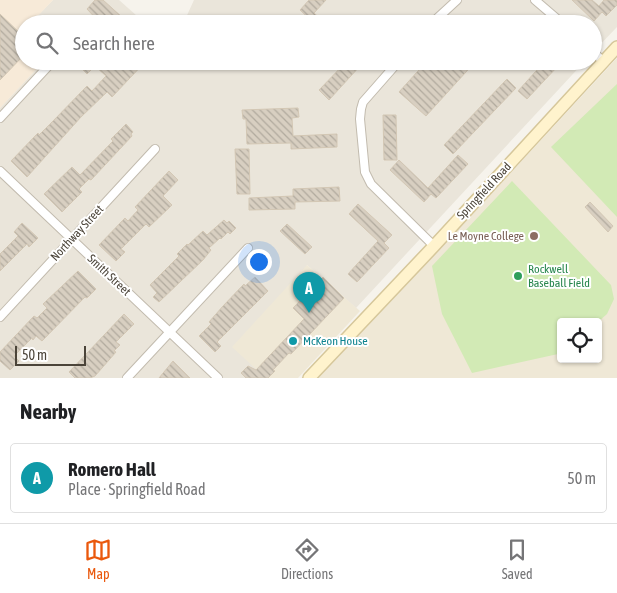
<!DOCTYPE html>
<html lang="en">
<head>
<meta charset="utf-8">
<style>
	:root { --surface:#fff; --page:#f6f6f6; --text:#202124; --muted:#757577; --line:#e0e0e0; --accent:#ea580c }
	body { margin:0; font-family:"Asap Condensed",sans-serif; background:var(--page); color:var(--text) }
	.controls { position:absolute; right:15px; bottom:15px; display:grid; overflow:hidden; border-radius:5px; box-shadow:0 1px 4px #0004 }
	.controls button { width:45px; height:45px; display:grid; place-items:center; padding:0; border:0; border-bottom:1px solid var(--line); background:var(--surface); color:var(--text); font:25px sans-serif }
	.scale { position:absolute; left:15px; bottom:12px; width:71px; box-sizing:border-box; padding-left:5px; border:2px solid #4b4439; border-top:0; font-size:14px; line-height:18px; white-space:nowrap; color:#4b4439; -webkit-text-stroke:4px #fff; paint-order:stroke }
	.you { position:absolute; left:258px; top:261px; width:18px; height:18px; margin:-12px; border:4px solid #fff; border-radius:50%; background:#1a73e8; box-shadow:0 0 0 8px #1a73e833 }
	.badge { display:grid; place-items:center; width:32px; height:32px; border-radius:50%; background:var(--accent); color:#fff; font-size:16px; font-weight:700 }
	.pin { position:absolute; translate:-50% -41px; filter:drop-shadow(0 1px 2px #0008) }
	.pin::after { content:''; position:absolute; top:26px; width:18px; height:15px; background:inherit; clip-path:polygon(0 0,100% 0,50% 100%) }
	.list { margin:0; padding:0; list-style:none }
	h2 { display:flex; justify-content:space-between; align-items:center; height:65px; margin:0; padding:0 20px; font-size:21px }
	h2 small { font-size:16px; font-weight:400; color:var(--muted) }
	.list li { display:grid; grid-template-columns:32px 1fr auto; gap:15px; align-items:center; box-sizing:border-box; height:70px; margin:0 10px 10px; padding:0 10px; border:1px solid var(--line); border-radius:5px }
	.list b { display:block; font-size:19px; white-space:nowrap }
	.list p { margin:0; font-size:16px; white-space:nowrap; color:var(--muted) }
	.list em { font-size:16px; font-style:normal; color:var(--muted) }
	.icon { flex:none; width:28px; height:28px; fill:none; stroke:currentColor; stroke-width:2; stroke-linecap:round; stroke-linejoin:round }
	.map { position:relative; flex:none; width:617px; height:378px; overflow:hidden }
	.search { position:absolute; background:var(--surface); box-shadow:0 1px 4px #0004; left:15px; right:15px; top:15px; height:55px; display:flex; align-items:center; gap:12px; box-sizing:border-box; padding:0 18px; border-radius:28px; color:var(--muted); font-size:19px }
	.sheet { height:145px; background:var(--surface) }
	nav { display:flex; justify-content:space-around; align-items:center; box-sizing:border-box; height:70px; border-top:1px solid var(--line); background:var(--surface); font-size:14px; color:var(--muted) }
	nav a { display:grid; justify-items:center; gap:2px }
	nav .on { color:var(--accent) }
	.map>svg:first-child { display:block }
	.residential { fill:#eae5da }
	.commercial { fill:#f7ead8 }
	.education { fill:#efe8d6; fill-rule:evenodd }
	.grass { fill:#d2eab5 }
	.building { fill:url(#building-back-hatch); stroke:#d3c7b4 }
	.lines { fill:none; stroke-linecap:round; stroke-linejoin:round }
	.street-casing { stroke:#c2bbae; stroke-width:10 }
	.secondary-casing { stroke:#d6c79b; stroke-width:14 }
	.street { stroke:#fff; stroke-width:8 }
	.secondary { stroke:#fff3cd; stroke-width:11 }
	.education-dot { fill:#8d6e63; stroke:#fff; stroke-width:2 }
	.leisure-dot { fill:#2e9e5b; stroke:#fff; stroke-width:2 }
	.culture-dot { fill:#0f9aa8; stroke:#fff; stroke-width:2 }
	.labels { text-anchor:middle; stroke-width:4; stroke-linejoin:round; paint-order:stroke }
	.street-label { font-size:12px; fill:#4b4439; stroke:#fff }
	.education-label { font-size:12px; fill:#785e54; stroke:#fff; text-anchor:end }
	.leisure-label { font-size:12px; fill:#27864d; stroke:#fff; text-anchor:start }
	.culture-label { font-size:12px; fill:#0d838f; stroke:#fff; text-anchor:start }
</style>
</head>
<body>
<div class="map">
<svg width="617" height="378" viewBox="0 0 617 378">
	<defs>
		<pattern id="building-back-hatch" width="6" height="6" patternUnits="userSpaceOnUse" patternTransform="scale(1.25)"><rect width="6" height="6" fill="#d8cfc1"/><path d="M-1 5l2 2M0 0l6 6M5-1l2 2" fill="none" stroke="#b1aa9e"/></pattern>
	</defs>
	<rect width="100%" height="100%" fill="#f6f3ec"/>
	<g class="residential">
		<polygon points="53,0 119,0 146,24 36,24 33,21"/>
		<polygon points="194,0 617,0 617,27 593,52 593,24 183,24"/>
		<polygon points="44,61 585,61 356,308 307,265 266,378 0,378 0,108"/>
	</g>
	<polygon class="commercial" points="0,0 53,0 34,20 36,24 24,24 24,61 44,61 0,108"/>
	<g class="education">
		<path d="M617,58v320h-300l214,-227zM561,322h37v37h-37z"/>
		<polygon points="307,265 360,311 298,378 266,378 232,347"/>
	</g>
	<g class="grass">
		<polygon points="617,84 617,217 551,147"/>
		<polygon points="512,181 611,285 614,299 607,314 598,322 561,322 561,352 558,354 472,373 442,314 432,266"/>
	</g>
	<g class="building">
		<polygon points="95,0 103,0 123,18 118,24 101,24 87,9"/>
		<polygon points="309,0 326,0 314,13 326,24 315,24 300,10"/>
		<polygon points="572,0 592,0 599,6 604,0 617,0 617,5 606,16 602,12 594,21"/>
		<polygon points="0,14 24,37 24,55 0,80"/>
		<polygon points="517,16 517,24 494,24 494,17"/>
		<polygon points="74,61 105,61 114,70 123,61 146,61 112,97 107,92 81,117 27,177 11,161 38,133 39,135 53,121 87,86 92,91 106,76 95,66 87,74"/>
		<polygon points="347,61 356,61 360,66 329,100 319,90"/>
		<polygon points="427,61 476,61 426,116 399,92"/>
		<polygon points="545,61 554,61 558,66 527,99 518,91"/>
		<polygon points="507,79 516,88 453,154 444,145"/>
		<polygon points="298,108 299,117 292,118 293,136 337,134 337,147 291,149 291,143 247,144 246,119 243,119 242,110"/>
		<polygon points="383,115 396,115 397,160 384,160"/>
		<polygon points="126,124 133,132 131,134 132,136 91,180 89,179 79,189 82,192 62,212 44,194 72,167 80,175 113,141 111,139"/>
		<polygon points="235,149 249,149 250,194 237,194"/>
		<polygon points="458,155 468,164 436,198 431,194 424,202 390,170 399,160 428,188"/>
		<polygon points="169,171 178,180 163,196 172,205 149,227 146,224 121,249 125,252 116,261 99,245 125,218 128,221 138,210 135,207"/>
		<polygon points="339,187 340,201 295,202 295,209 249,210 249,198 293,196 293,189"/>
		<polygon points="590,202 613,226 608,232 585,207"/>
		<polygon points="358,204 392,235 384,243 389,248 357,282 348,274 378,241 349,214"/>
		<polygon points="224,220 227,223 229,221 236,228 230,234 228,232 221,239 220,238 209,248 211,250 203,260 159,302 153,297 157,293 150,285 179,256 177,254 187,244 188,245 203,231 207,235"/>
		<polygon points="22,223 38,238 29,247 27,244 0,271 0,254 18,236 14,232"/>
		<polygon points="287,224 312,247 305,254 280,231"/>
		<polygon points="78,271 96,289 87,298 85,297 42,341 36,336 33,340 32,338 14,356 19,361 10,370 0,361 0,352 34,316 37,318 47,308 43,304"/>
		<polygon points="255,277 268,291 217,342 221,346 215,352 199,336 211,324 209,322 223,306 244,284 245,286"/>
		<polygon points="323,277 344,298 291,354 289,353 273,370 275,371 268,378 246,378 241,373 248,366 256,370 304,319 293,308"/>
		<polygon points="124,314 134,324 116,342 120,345 114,351 116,352 95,376 90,378 75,378 69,372"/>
		<polygon points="173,361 190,378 159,378"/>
	</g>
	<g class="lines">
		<g class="street-casing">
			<g id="street">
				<polyline points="535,0 563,24"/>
				<polyline points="431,24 457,0"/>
				<polyline points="593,52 604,62"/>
				<polyline points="399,61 363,102 361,109 360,119 365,172 371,184 434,246"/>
				<polyline points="0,118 53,61"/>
				<polyline points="0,171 218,378"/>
				<polyline points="0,317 155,149"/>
				<polyline points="127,378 248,248"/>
			</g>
		</g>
		<g class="secondary-casing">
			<polyline id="secondary" points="309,378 434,246 617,47"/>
		</g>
		<use href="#street" class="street"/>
		<use href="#secondary" class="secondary"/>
	</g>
	<circle class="education-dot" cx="534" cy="236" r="5"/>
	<circle class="leisure-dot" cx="518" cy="276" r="5"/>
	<circle class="culture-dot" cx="293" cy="341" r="5"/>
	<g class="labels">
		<g class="street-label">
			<text transform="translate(484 191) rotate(-47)" y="4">Springfield Road</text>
			<text transform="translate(77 233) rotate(-47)" y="4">Northway Street</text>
			<text transform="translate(109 275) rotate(43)" y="4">Smith Street</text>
		</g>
		<g class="education-label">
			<text x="524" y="240">Le Moyne College</text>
		</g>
		<g class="leisure-label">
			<text x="528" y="273">Rockwell<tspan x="528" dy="14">Baseball Field</tspan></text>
		</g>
		<g class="culture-label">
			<text x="303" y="345">McKeon House</text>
		</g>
	</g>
</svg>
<div class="controls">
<button><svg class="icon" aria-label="locate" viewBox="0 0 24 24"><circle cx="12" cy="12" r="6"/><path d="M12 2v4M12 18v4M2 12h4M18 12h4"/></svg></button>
</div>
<div class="scale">50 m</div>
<div class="you"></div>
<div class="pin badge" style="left:309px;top:313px;background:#0f9aa8">A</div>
<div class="search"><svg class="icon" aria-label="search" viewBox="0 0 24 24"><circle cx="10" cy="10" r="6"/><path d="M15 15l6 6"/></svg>Search here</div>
</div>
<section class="sheet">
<h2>Nearby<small></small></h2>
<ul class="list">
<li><span class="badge" style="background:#0f9aa8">A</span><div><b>Romero Hall</b><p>Place · Springfield Road</p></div><em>50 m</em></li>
</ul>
</section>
<nav>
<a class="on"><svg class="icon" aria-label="map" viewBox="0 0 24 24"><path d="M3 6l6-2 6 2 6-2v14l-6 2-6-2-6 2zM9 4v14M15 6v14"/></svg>Map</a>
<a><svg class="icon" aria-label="directions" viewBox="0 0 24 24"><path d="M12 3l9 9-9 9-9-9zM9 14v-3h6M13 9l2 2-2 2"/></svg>Directions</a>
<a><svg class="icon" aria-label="saved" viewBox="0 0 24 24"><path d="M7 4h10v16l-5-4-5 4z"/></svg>Saved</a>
</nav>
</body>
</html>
